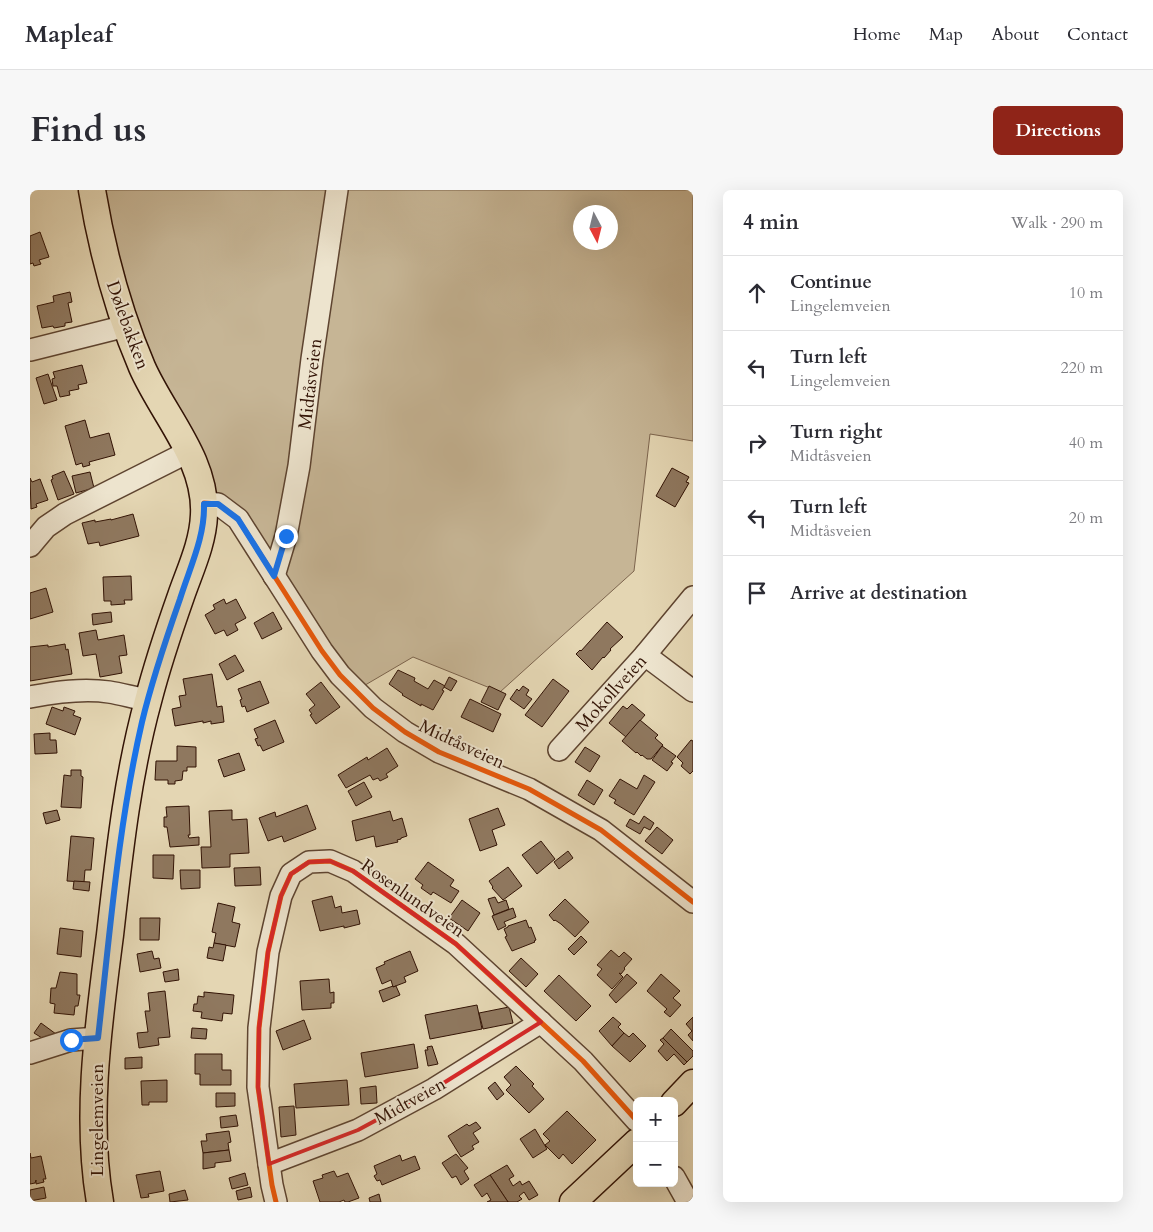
<!DOCTYPE html>
<html lang="en">
<head>
<meta charset="utf-8">
<style>
	:root { --surface:#fff; --page:#f7f7f7; --text:#2b2b33; --muted:#7c7c81; --line:#e1e1e2; --accent:#8f2418 }
	body { margin:0; font-family:Cardo,serif; background:var(--page); color:var(--text) }
	.controls { position:absolute; right:15px; bottom:15px; display:grid; overflow:hidden; border-radius:8px; box-shadow:0 5px 20px #0002 }
	.controls button { width:45px; height:45px; display:grid; place-items:center; padding:0; border:0; border-bottom:1px solid var(--line); background:var(--surface); color:var(--text); font:25px sans-serif }
	.compass { position:absolute; left:543px; top:15px; width:45px; height:45px; border-radius:50%; background:var(--surface); box-shadow:0 5px 20px #0002; rotate:173deg }
	.stop { position:absolute; width:15px; height:15px; margin:-11px; border:4px solid #1a73e8; border-radius:50%; background:#fff }
	.stop.end { background:#1a73e8; border-color:#fff; box-shadow:0 1px 5px #0008 }
	.list { margin:0; padding:0; list-style:none }
	h2 { display:flex; justify-content:space-between; align-items:center; height:65px; margin:0; padding:0 20px; font-size:21px }
	h2 small { font-size:16px; font-weight:400; color:var(--muted) }
	.list li { display:grid; grid-template-columns:32px 1fr auto; gap:15px; align-items:center; box-sizing:border-box; height:75px; padding:0 20px; border-top:1px solid var(--line) }
	.list b { display:block; font-size:19px; white-space:nowrap }
	.list p { margin:0; font-size:16px; white-space:nowrap; color:var(--muted) }
	.list em { font-size:16px; font-style:normal; color:var(--muted) }
	.icon { flex:none; width:28px; height:28px; fill:none; stroke:currentColor; stroke-width:2; stroke-linecap:round; stroke-linejoin:round }
	.map { position:relative; flex:none; width:663px; height:1012px; overflow:hidden; border-radius:8px }
	header { display:flex; align-items:center; gap:30px; box-sizing:border-box; height:70px; padding:0 25px; background:var(--surface); border-bottom:1px solid var(--line) }
	header strong { font-size:24px }
	nav { display:flex; gap:28px; margin-inline-start:auto; font-size:18px }
	.intro { display:flex; align-items:center; justify-content:space-between; box-sizing:border-box; height:120px; padding:0 30px }
	h1 { margin:0; font-size:35px }
	.button { padding:12px 22px; border-radius:8px; background:var(--accent); color:#fff; font-size:18px; font-weight:700 }
	main { display:flex; gap:30px; padding:0 30px }
	aside { flex:1; background:var(--surface); border-radius:8px; box-shadow:0 5px 20px #0002 }
	.map>svg:first-child { display:block }
	.green { fill:#c6b595; stroke:#7c644d; fill-rule:evenodd }
	.building { fill:#8f785f; stroke:#321305 }
	.lines { fill:none; stroke-linecap:round; stroke-linejoin:round }
	.minor-casing { stroke:#5e4430; stroke-width:24 }
	.major-casing { stroke:#321305; stroke-width:29 }
	.minor { stroke:#ede4ce; stroke-width:21 }
	.major { stroke:#e4d6b3; stroke-width:26 }
	.cycleway-casing { stroke:#ede4ce; stroke-width:8 }
	.cycleway { stroke:#e8590c; stroke-width:5 }
	.route { stroke:#1a73e8; stroke-width:6 }
	.marked { fill:none; stroke:#d62828; stroke-width:4; stroke-linejoin:round }
	.labels { text-anchor:middle; stroke-width:4; stroke-linejoin:round; paint-order:stroke }
	.street-label { font-size:18px; fill:#321305; stroke:#ede4ce }
</style>
</head>
<body>
<header>
<strong>Mapleaf</strong>
<nav><a>Home</a><a>Map</a><a>About</a><a>Contact</a></nav>
</header>
<div class="intro"><h1>Find us</h1><a class="button">Directions</a></div>
<main>
<div class="map">
<svg width="663" height="1012" viewBox="0 0 663 1012">
	<rect width="100%" height="100%" fill="#e4d6b3"/>
	<filter id="stains"><feTurbulence type="fractalNoise" baseFrequency=".004" numOctaves="4"/><feColorMatrix values="0 0 0 0 .2 0 0 0 0 .09 0 0 0 0 .02 0 0 0 .5 -.17"/></filter>
	<radialGradient id="worn" r=".72"><stop offset=".6" stop-color="#630" stop-opacity="0"/><stop offset="1" stop-color="#630" stop-opacity=".3"/></radialGradient>
	<path class="green" d="M62,0h601v251l-43,-7 -16,137 -134,121 -87,-35 -58,34 -117,-172 -34,-16 -32,-81zM550,22h30v30h-30z"/>
	<g class="building">
		<polygon points="10,42 19,67 9,70 11,74 4,76 3,73 0,74 0,46"/>
		<polygon points="40,102 42,112 38,113 42,132 35,133 35,136 24,138 23,136 12,138 7,116 24,112 23,106"/>
		<polygon points="52,175 57,193 48,195 49,199 39,201 40,205 30,207 27,196 23,196 22,189 25,188 23,182"/>
		<polygon points="18,184 27,210 14,214 6,188"/>
		<polygon points="55,230 60,248 79,243 85,265 59,272 60,275 53,277 52,273 46,275 35,236"/>
		<polygon points="642,278 659,287 656,292 659,293 645,317 626,306"/>
		<polygon points="34,281 44,304 28,310 21,290 23,289 22,286"/>
		<polygon points="60,282 64,298 46,303 42,286"/>
		<polygon points="0,288 2,292 10,289 18,310 6,314 7,317 1,319"/>
		<polygon points="103,324 109,346 70,356 69,352 58,354 52,333 65,330 65,332 81,329 81,330"/>
		<polygon points="101,386 102,410 94,410 95,414 81,415 81,411 74,411 73,387"/>
		<polygon points="16,398 23,422 0,429 0,403"/>
		<polygon points="194,409 196,414 206,409 216,428 205,434 208,440 197,446 194,440 185,444 175,425 185,419 183,415"/>
		<polygon points="81,422 82,432 63,435 62,424"/>
		<polygon points="243,422 252,439 232,449 224,433"/>
		<polygon points="577,432 593,447 580,459 581,460 574,468 573,467 562,480 546,464 550,460 551,461"/>
		<polygon points="66,440 68,450 94,445 97,465 89,466 92,483 70,487 66,464 53,466 49,443"/>
		<polygon points="35,454 36,460 38,459 42,484 0,491 0,457 18,455 18,457"/>
		<polygon points="205,465 214,481 197,490 189,474"/>
		<polygon points="368,480 385,488 384,491 398,499 404,490 415,496 412,500 414,501 403,520 391,514 391,516 372,505 373,504 359,494"/>
		<polygon points="182,484 187,517 192,516 194,532 181,534 181,531 173,533 173,531 145,536 142,519 151,517 149,506 156,505 153,489"/>
		<polygon points="419,487 427,491 421,501 414,497"/>
		<polygon points="523,489 539,501 512,537 495,525"/>
		<polygon points="230,491 239,513 217,522 215,516 212,517 210,510 212,509 208,499"/>
		<polygon points="291,492 310,517 286,534 280,525 282,524 279,520 285,515 276,504"/>
		<polygon points="459,496 476,504 468,520 451,512"/>
		<polygon points="493,496 499,500 496,505 502,509 494,519 480,509 487,499 489,501"/>
		<polygon points="440,509 471,524 463,542 431,527"/>
		<polygon points="602,514 615,525 596,547 579,533 593,516 597,519"/>
		<polygon points="22,517 33,521 34,517 45,521 43,525 51,528 45,545 16,534"/>
		<polygon points="245,530 254,552 233,561 230,555 228,556 225,549 228,548 224,539"/>
		<polygon points="610,530 628,545 625,548 633,555 621,569 617,569 612,565 611,566 607,562 606,563 592,551"/>
		<polygon points="20,543 20,550 26,550 27,563 5,564 4,544"/>
		<polygon points="661,550 663,551 663,581 660,584 651,576 653,573 647,567"/>
		<polygon points="147,556 166,557 166,577 157,577 157,581 153,581 152,590 145,591 145,594 138,594 138,590 125,590 126,571 147,571"/>
		<polygon points="632,556 646,566 641,572 643,573 637,581 622,570"/>
		<polygon points="555,557 570,566 560,582 545,572"/>
		<polygon points="357,558 368,576 356,584 358,587 350,591 348,588 343,590 340,585 316,598 308,585 337,567 338,570"/>
		<polygon points="209,563 215,580 194,587 188,570"/>
		<polygon points="41,580 51,580 51,586 53,587 51,618 31,617 34,585 41,586"/>
		<polygon points="614,585 625,592 604,625 584,613 586,610 579,606 590,589 607,599"/>
		<polygon points="557,590 573,600 564,615 548,605"/>
		<polygon points="334,592 342,607 326,616 318,601"/>
		<polygon points="277,615 286,639 254,652 252,646 238,651 229,628 245,622 246,627"/>
		<polygon points="159,616 160,645 158,645 159,648 169,647 169,655 140,657 137,637 134,637 134,627 137,627 136,617"/>
		<polygon points="468,618 475,635 462,640 467,655 450,661 439,629"/>
		<polygon points="27,620 30,630 16,634 13,623"/>
		<polygon points="202,620 202,630 217,629 219,663 200,664 200,677 172,678 171,657 181,657 179,621"/>
		<polygon points="360,621 363,631 372,628 377,646 371,648 371,649 367,650 368,652 346,657 344,646 326,651 322,631"/>
		<polygon points="614,626 624,633 620,640 614,637 610,644 596,636 600,629 609,634"/>
		<polygon points="627,637 643,650 632,664 615,651"/>
		<polygon points="41,646 64,648 61,680 55,680 54,692 37,691"/>
		<polygon points="511,651 525,669 507,684 492,665"/>
		<polygon points="538,661 543,668 529,679 524,672"/>
		<polygon points="123,665 144,665 143,689 123,688"/>
		<polygon points="398,672 424,690 420,696 429,701 421,713 403,702 401,705 391,698 393,695 385,689"/>
		<polygon points="230,677 231,695 205,696 204,678"/>
		<polygon points="478,677 492,696 473,710 462,698 463,697 459,691"/>
		<polygon points="150,680 170,680 170,698 151,699"/>
		<polygon points="44,691 60,692 59,701 43,699"/>
		<polygon points="302,706 305,718 311,716 312,723 327,720 330,734 314,738 314,736 290,741 282,711"/>
		<polygon points="465,707 468,713 476,710 479,719 464,725 458,709"/>
		<polygon points="535,709 559,732 545,747 531,734 525,730 524,731 519,725"/>
		<polygon points="432,710 450,723 438,741 419,728"/>
		<polygon points="188,713 205,717 202,732 210,734 205,757 184,753 186,743 182,742"/>
		<polygon points="483,718 486,727 474,732 476,736 468,740 462,726"/>
		<polygon points="110,728 130,728 129,750 110,750"/>
		<polygon points="496,730 499,738 501,737 506,750 504,751 505,752 482,761 475,747 477,746 474,739 478,737 478,736"/>
		<polygon points="30,738 53,741 51,767 27,764"/>
		<polygon points="551,746 557,752 544,765 538,759"/>
		<polygon points="184,753 196,755 193,771 177,768 179,757 183,758"/>
		<polygon points="581,760 589,767 594,762 602,769 594,778 595,779 591,784 589,783 593,787 582,799 567,785 572,779 567,775"/>
		<polygon points="122,761 124,769 129,768 131,778 110,782 107,764"/>
		<polygon points="380,761 388,781 374,787 376,792 363,797 361,790 352,794 346,778 355,774 354,772"/>
		<polygon points="491,768 508,784 496,797 479,781"/>
		<polygon points="148,779 149,790 135,792 133,782"/>
		<polygon points="30,782 47,784 47,805 50,805 48,816 45,816 44,825 24,823 25,814 20,813 21,798 26,798"/>
		<polygon points="597,784 607,793 586,813 579,805"/>
		<polygon points="631,784 650,801 643,808 651,815 640,827 634,822 637,819 617,801"/>
		<polygon points="529,785 561,816 546,831 514,801"/>
		<polygon points="299,789 300,803 304,802 304,813 301,813 301,818 272,820 270,791"/>
		<polygon points="363,796 363,797 366,796 370,805 353,812 349,801"/>
		<polygon points="135,801 140,847 128,848 129,855 109,858 107,843 118,842 115,821 120,821 118,803"/>
		<polygon points="174,802 204,805 202,824 193,823 192,831 171,828 172,822 163,821 164,814 167,814 168,806 174,807"/>
		<polygon points="447,815 452,839 400,849 395,825"/>
		<polygon points="479,817 483,833 453,839 449,823"/>
		<polygon points="583,827 591,834 588,837 594,843 582,856 569,841"/>
		<polygon points="663,827 663,851 658,845 662,841 656,834"/>
		<polygon points="274,830 281,849 253,860 246,841"/>
		<polygon points="11,833 26,844 20,853 4,843"/>
		<polygon points="162,838 177,839 176,849 161,848"/>
		<polygon points="641,839 663,861 663,866 657,872 633,848"/>
		<polygon points="594,843 599,847 603,843 616,856 600,872 582,856"/>
		<polygon points="633,848 657,872 654,875 644,864 637,871 628,861 634,854 630,850"/>
		<polygon points="384,854 388,878 335,887 331,863"/>
		<polygon points="402,856 408,874 398,876 395,860 398,860 397,857"/>
		<polygon points="165,864 192,864 192,880 201,880 201,895 170,895 170,884 165,884"/>
		<polygon points="112,867 112,878 95,879 95,868"/>
		<polygon points="486,876 504,894 502,896 514,909 499,923 476,900 481,895 474,887"/>
		<polygon points="137,890 137,912 119,912 119,915 112,915 111,891"/>
		<polygon points="317,890 319,915 266,918 264,894"/>
		<polygon points="465,892 474,904 467,910 458,898"/>
		<polygon points="346,896 347,913 331,914 330,898"/>
		<polygon points="186,903 205,903 205,916 186,917"/>
		<polygon points="264,916 266,945 251,947 249,917"/>
		<polygon points="537,921 566,950 542,974 533,964 529,969 515,955 520,951 513,944"/>
		<polygon points="206,925 208,936 191,938 190,927"/>
		<polygon points="446,932 451,938 443,943 449,952 442,956 444,959 431,967 418,946 437,934 439,936"/>
		<polygon points="505,939 517,959 503,968 490,949"/>
		<polygon points="199,941 201,952 198,953 199,960 173,963 171,951 177,951 176,944"/>
		<polygon points="199,960 201,971 185,973 185,977 173,979 173,963"/>
		<polygon points="0,963 1,968 11,966 16,989 13,989 14,992 6,994 6,990 5,993 0,994"/>
		<polygon points="426,964 438,978 434,981 439,989 431,995 426,986 422,988 412,973"/>
		<polygon points="370,965 372,971 385,966 390,979 352,995 350,990 347,991 344,986 347,984 344,976"/>
		<polygon points="477,975 484,986 479,989 483,996 490,991 492,995 499,991 508,1005 499,1010 494,1002 489,1006 492,1009 487,1012 478,1012 460,985"/>
		<polygon points="130,981 134,1001 118,1004 119,1007 111,1008 106,985"/>
		<polygon points="304,981 307,987 318,983 329,1008 318,1012 315,1012 314,1010 309,1012 290,1012 283,991 293,988 292,985"/>
		<polygon points="215,983 218,995 202,999 199,988"/>
		<polygon points="460,985 478,1012 457,1012 461,1010 457,1003 452,1007 444,995"/>
		<polygon points="14,997 16,1008 0,1011 0,1000"/>
		<polygon points="220,997 222,1007 208,1010 206,1001"/>
		<polygon points="155,1000 158,1010 140,1012 139,1004"/>
		<polygon points="349,1004 351,1012 340,1012 339,1008"/>
	</g>
	<g class="lines">
		<g class="minor-casing">
			<g id="minor">
				<polyline points="0,160 96,136"/>
				<polyline points="174,313 188,314 208,329 292,461 310,485 343,518 375,542 409,562 499,599 571,640 663,712"/>
				<polyline points="0,356 16,337 35,324 158,262"/>
				<polyline points="244,386 256,346 269,276 282,169 307,0"/>
				<polyline points="615,465 663,501"/>
				<path d="M0,507c26,-5 53,-9 79,-5 13,2 26,6 39,8"/>
				<polyline points="529,560 615,465 663,407"/>
				<polyline points="0,863 41,850 68,848"/>
				<polyline points="239,974 328,940 404,899 511,832"/>
				<polyline points="644,987 658,1012"/>
				<polyline points="246,1012 242,995 228,897 229,838 238,762 251,706 261,684 279,672 300,671 323,681 426,754 553,871 607,931"/>
			</g>
		</g>
		<g class="major-casing">
			<g id="major">
				<path d="M62,0c10,60 26,121 50,177 21,48 65,93 62,148 -1,28 -14,55 -23,81 -12,34 -24,70 -33,105 -21,77 -29,155 -38,234 -11,86 -25,180 -10,267"/>
				<polyline points="644,913 663,893"/>
				<polyline points="543,1012 607,952"/>
			</g>
		</g>
		<use href="#minor" class="minor"/>
		<use href="#major" class="major"/>
		<g class="cycleway-casing">
			<g id="cycleway">
				<polyline points="174,313 188,314 208,329 292,461 310,485 343,518 375,542 409,562 499,599 571,640 663,712"/>
				<polyline points="246,1012 242,995 228,897 229,838 238,762 251,706 261,684 279,672 300,671 323,681 426,754 553,871 607,931"/>
			</g>
		</g>
		<use href="#cycleway" class="cycleway"/>
	</g>
	<g class="lines">
		<path class="route" d="M41,850l27,-2c12,-105 20,-212 44,-316 10,-42 24,-83 38,-123 10,-32 25,-62 24,-95h14l20,15 36,57 12,-40"/>
	</g>
	<path class="marked" d="M300,671l23,10 103,73 85,78 -107,67 -76,41 -89,34 -11,-77 1,-59 9,-76 13,-56 10,-22 18,-12z"/>
	<g class="labels">
		<g class="street-label">
			<text transform="translate(98 135) rotate(70)" y="6">Dølebakken</text>
			<text transform="translate(280 194) rotate(-83)" y="6">Midtåsveien</text>
			<text transform="translate(581 503) rotate(-48)" y="6">Mokollveien</text>
			<text transform="translate(432 554) rotate(25)" y="6">Midtåsveien</text>
			<text transform="translate(383 708) rotate(35)" y="6">Rosenlundveien</text>
			<text transform="translate(380 911) rotate(-29)" y="6">Midtveien</text>
			<text transform="translate(67 930) rotate(-90)" y="6">Lingelemveien</text>
		</g>
	</g>
	<rect width="100%" height="100%" filter="url(#stains)"/>
	<rect width="100%" height="100%" fill="url(#worn)"/>
</svg>
<div class="controls">
<button>+</button>
<button>−</button>
</div>
<svg class="compass" viewBox="-18 -18 36 36"><path d="M0-13l5 13h-10z" fill="#e53935"/><path d="M0 13l5-13h-10z" fill="#7c7c81"/></svg>
<div class="stop" style="left:41px;top:850px"></div>
<div class="stop end" style="left:256px;top:346px"></div>
</div>
<aside>
<h2>4 min<small>Walk · 290 m</small></h2>
<ul class="list">
<li><svg class="icon" aria-label="ahead" viewBox="0 0 24 24"><path d="M12 20V5M6 11l6-6 6 6"/></svg><div><b>Continue</b><p>Lingelemveien</p></div><em>10 m</em></li>
<li><svg class="icon" aria-label="left" viewBox="0 0 24 24"><path d="M17 20v-9H6M10 6l-5 5 5 5"/></svg><div><b>Turn left</b><p>Lingelemveien</p></div><em>220 m</em></li>
<li><svg class="icon" aria-label="right" viewBox="0 0 24 24"><path d="M7 20v-9h11M14 6l5 5-5 5"/></svg><div><b>Turn right</b><p>Midtåsveien</p></div><em>40 m</em></li>
<li><svg class="icon" aria-label="left" viewBox="0 0 24 24"><path d="M17 20v-9H6M10 6l-5 5 5 5"/></svg><div><b>Turn left</b><p>Midtåsveien</p></div><em>20 m</em></li>
<li><svg class="icon" aria-label="arrive" viewBox="0 0 24 24"><path d="M6 21V4h12l-3 4 3 4H6"/></svg><div><b>Arrive at destination</b></div></li>
</ul>
</aside>
</main>
</body>
</html>
